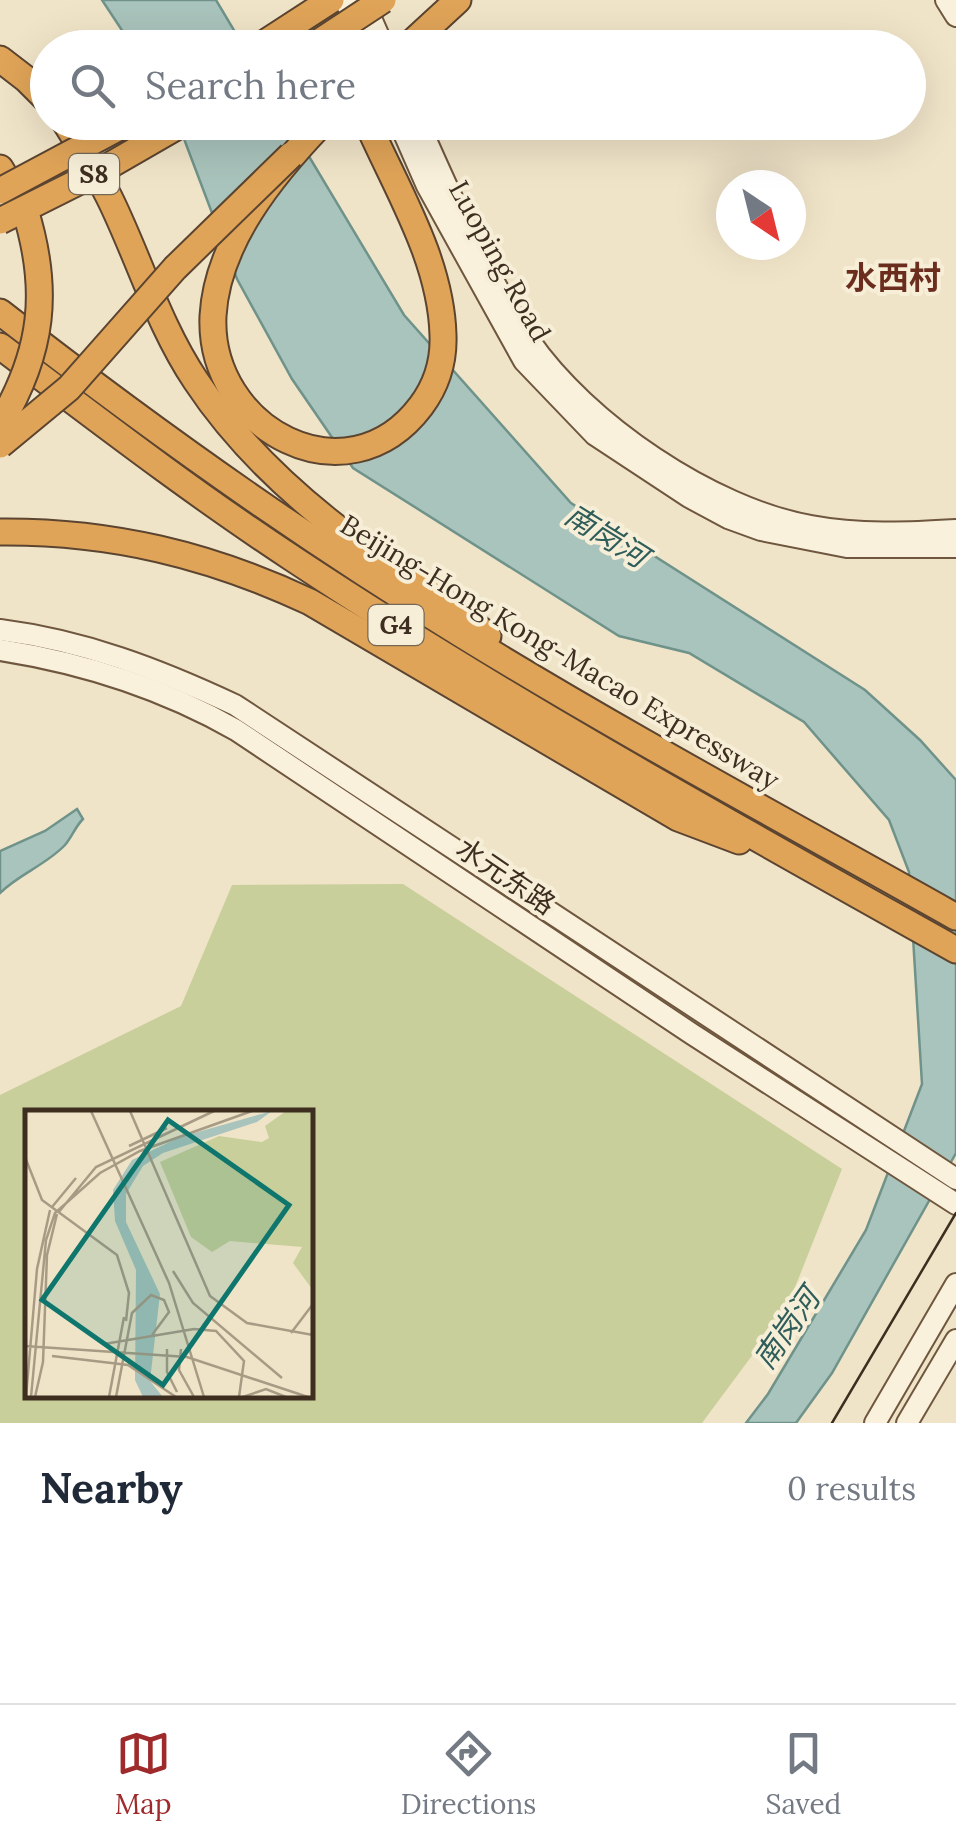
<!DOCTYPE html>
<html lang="en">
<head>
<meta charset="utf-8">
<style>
	:root { --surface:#fff; --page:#f2f2f3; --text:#1f2937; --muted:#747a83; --line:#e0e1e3; --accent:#9e2a2b }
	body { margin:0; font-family:Lora,"Noto Sans SC",serif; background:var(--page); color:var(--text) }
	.compass { position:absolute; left:716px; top:170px; width:90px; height:90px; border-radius:50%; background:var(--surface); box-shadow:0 10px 40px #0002; rotate:145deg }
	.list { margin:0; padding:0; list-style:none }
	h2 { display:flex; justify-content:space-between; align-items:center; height:130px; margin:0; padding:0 40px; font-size:42px }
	h2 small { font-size:32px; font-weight:400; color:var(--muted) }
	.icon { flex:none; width:55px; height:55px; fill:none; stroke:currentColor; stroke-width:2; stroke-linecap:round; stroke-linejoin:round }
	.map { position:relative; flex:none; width:956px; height:1423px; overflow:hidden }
	.search { position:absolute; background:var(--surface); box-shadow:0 10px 40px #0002; left:30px; right:30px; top:30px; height:110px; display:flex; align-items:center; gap:25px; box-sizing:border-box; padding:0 35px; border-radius:55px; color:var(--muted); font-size:38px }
	.sheet { height:280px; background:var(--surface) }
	nav { display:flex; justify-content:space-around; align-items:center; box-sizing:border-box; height:140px; border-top:2px solid var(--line); background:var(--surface); font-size:28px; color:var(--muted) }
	nav a { display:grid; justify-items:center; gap:5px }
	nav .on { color:var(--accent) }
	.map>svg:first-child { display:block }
	.green { fill:#c9cf9b; fill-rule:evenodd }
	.water { fill:#a9c4bc; stroke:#6f938a; stroke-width:2.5 }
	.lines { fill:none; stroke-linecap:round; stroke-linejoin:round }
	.secondary-casing { stroke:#6f573f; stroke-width:24 }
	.highway-casing { stroke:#5b4430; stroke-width:29 }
	.secondary { stroke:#faf1dc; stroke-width:20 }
	.highway { stroke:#e0a458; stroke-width:25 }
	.tram { stroke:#3d2e20; stroke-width:2.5 }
	.highway-bridge-casing { stroke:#5b4430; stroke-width:29; stroke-linecap:butt }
	.highway-bridge { stroke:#e0a458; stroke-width:25 }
	.labels { text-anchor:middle; stroke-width:8; stroke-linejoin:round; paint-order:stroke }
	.shield { fill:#f7eed8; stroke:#756857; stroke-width:2.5 }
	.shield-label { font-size:25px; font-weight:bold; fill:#3d2e20 }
	.street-label { font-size:28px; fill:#3d2e20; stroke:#f7eed8 }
	.water-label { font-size:30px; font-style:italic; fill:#2f5d5a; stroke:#f7eed8 }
	.quarter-label { font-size:32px; font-weight:bold; fill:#6b2e1e; stroke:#f7eed8 }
	.inset-road { fill:none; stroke:#a89b85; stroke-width:2.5 }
	.view { fill:#0f766e; fill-opacity:0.15; stroke:#0f766e; stroke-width:5 }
	.inset-edge { fill:none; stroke:#3d2e20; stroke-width:5 }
</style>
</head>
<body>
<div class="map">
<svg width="956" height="1423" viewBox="0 0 956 1423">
	<rect width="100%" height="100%" fill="#f0e4c8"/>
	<path class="green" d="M403,884l439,285 -56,141 -84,113h-702v-328l181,-89 51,-121zM28,1113h282v283h-282z"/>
	<g class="water">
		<polygon points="102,0 216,0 244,47 133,47"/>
		<polygon points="178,123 289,123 404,315 571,503 865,690 920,740 956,780 956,1153 832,1373 796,1423 746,1423 768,1394 866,1230 922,1084 909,872 889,820 804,722 689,653 619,636 353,468 292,379 237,279"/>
		<path d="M77,809l6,10c-8,8 -11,18 -18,26 -19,20 -46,29 -65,48v-42l45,-20z"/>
	</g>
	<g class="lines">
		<g class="secondary-casing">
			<g id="secondary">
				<polyline points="345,0 366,48"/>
				<polyline points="363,0 384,48"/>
				<polyline points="946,0 956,16"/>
				<polyline points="399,122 427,186 524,361 595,435 689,497 728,518 761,530 847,547 956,547"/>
				<path d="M418,122c33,74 66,151 111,218 57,83 183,169 282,186 48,9 96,7 145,4"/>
				<path d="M0,630c85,11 158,39 235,75l721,474"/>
				<path d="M0,650c83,13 162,38 236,80l456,304 264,170"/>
				<polyline points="875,1423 956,1284"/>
				<polyline points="907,1423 956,1340"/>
			</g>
		</g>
		<g class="highway-casing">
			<g id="highway">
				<polyline points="406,48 458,0"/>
				<polyline points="0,59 26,79 48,101"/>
				<path d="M65,122c16,26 33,52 46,79 29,60 48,125 85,180 35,53 81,99 131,139 51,41 110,73 161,116"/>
				<path d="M323,122c-50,52 -106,120 -110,194 -5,113 134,188 208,90 15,-20 23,-45 22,-71 -2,-75 -46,-145 -76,-213"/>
				<polyline points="0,168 25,210"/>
				<path d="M0,312c149,116 303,226 464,324 161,99 327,188 492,281"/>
				<path d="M0,346c97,73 193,147 295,214 213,141 438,265 661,390"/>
				<path d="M0,532c111,-1 210,23 310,70l368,216 61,23"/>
			</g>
		</g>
		<use href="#secondary" class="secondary"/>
		<use href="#highway" class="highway"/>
		<polyline class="tram" points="832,1423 956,1213"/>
		<g class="highway-bridge-casing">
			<g id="highway-bridge">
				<polyline points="257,48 331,0"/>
				<polyline points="310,48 383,0"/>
				<polyline points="0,191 129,122"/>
				<polyline points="0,221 100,171 185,122"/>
				<path d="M0,424c43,-72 50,-134 25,-214"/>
				<polyline points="0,445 69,388 175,268 291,155"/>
			</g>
		</g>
		<use href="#highway-bridge" class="highway-bridge"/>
	</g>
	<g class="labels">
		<g class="shield">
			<rect x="69" y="154" width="50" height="40" rx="8"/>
			<rect x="368.5" y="605" width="55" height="40" rx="8"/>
		</g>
		<g class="shield-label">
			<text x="94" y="183">S8</text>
			<text x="396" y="634">G4</text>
		</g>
		<g class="street-label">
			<text transform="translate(500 261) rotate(61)" y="10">Luoping Road</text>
			<text transform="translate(560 652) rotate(31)" y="10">Beijing-Hong Kong-Macao Expressway</text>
			<text transform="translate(506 876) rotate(34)" y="10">水元东路</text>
		</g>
		<g class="water-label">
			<text transform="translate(606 536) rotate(32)" y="10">南岗河</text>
			<text transform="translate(787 1329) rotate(-55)" y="10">南岗河</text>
		</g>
		<g class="quarter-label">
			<text x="893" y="289">水西村</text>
		</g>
	</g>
	<g transform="translate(25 1110)">
		<rect width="288" height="288" fill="#f0e4c8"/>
		<path d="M261,1h26v178l-19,-26 9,-16 -72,-6 -18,11 -21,-15 -31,-75 59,-26 43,6 7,-4 -4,-12z" fill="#c9cf9b"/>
		<path d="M247,1l-15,11 -94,31 -20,13 -17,28v28l34,72 -10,87 13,16h-20l-8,-17 1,-110 -21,-49 -2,-31 19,-30 48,-23z" fill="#a9c4bc"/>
		<path class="inset-road" d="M66,1l78,172 35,114M105,1l80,185 37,27 66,12M104,36l38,-18M0,47l17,43 75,55 12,38 -3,28M27,97l24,-29M33,103l38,-46 118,-56M148,161l20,32 89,75M266,223l22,-29M79,234l90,-15 22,2 28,30 -5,36M0,236l162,11 121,40M142,239v23l10,20M156,239l-2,21 15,27M27,246l76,9 48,32M1,287l11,-128 13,-59M6,287l15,-157 9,-27 45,-40 40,-22 112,-40M10,287l8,-35 4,-107 10,-41M84,287l15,-80M91,287l16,-84 19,-18 13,5 5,12 -17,23M218,287l23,-8 20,8"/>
		<path class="view" d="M143,10l121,85 -126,180 -121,-85z"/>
		<rect width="288" height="288" class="inset-edge"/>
	</g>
</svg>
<svg class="compass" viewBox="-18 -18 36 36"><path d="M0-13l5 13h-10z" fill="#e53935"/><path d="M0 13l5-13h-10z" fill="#747a83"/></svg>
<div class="search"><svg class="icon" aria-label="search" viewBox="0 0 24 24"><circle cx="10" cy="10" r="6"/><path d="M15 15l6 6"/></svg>Search here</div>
</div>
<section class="sheet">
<h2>Nearby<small>0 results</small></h2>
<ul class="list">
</ul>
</section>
<nav>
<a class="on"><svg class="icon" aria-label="map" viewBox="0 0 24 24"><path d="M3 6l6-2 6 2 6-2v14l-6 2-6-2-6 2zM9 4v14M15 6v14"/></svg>Map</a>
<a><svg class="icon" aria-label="directions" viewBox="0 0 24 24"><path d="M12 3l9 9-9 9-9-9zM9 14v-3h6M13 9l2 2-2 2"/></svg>Directions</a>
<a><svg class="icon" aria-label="saved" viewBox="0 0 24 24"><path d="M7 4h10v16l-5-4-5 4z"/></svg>Saved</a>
</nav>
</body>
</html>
